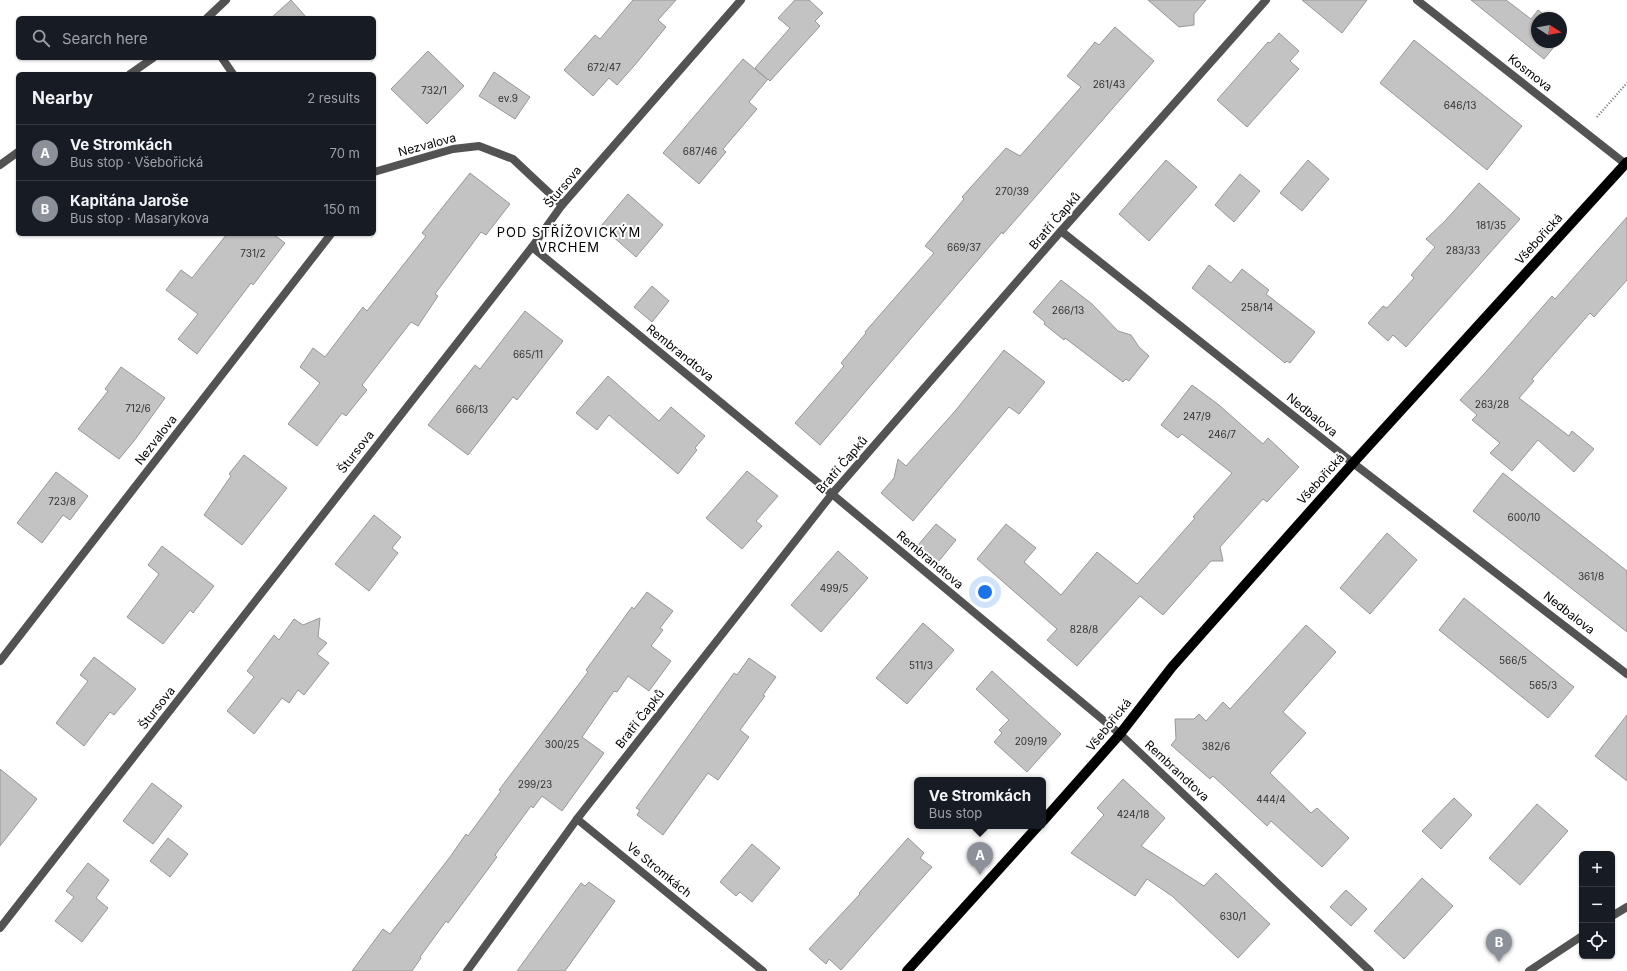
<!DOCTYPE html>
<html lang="en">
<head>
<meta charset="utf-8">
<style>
	:root { --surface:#171b24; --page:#242831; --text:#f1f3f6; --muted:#9ea1a6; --line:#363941; --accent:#8c9099 }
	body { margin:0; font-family:Inter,sans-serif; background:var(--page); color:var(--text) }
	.controls { position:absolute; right:12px; bottom:12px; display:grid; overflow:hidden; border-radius:6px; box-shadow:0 1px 3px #0004 }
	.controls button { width:36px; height:36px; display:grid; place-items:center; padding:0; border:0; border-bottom:1px solid var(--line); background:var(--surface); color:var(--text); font:20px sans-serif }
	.compass { position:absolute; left:1531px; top:12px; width:36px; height:36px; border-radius:50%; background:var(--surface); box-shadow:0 1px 3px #0004; rotate:101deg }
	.you { position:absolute; left:985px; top:592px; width:14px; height:14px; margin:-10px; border:3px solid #fff; border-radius:50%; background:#1a73e8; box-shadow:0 0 0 6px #1a73e833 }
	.badge { display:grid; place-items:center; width:26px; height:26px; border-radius:50%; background:var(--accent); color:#fff; font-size:13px; font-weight:700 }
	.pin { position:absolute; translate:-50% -33px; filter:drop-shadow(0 1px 2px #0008) }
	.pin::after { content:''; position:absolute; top:21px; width:14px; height:12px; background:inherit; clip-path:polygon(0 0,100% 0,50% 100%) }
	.popup { position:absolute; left:914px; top:777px; width:132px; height:52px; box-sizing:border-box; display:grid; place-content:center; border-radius:6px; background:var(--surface); filter:drop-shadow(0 1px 3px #0005); font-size:13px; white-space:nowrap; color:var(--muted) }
	.popup b { font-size:15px; color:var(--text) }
	.popup::after { content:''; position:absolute; left:50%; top:100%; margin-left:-8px; border:8px solid transparent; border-top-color:var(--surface) }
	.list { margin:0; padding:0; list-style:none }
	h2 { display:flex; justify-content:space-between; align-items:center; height:52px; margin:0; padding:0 16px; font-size:17px }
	h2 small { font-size:13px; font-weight:400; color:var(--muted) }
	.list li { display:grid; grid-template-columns:26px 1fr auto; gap:12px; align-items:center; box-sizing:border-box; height:56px; padding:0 16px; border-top:1px solid var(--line) }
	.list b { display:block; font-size:15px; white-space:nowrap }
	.list p { margin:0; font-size:13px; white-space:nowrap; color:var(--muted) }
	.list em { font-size:13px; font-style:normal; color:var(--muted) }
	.icon { flex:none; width:22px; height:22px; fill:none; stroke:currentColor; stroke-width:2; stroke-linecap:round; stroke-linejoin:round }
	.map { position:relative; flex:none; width:1627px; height:971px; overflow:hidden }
	.search { position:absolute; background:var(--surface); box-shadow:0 1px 3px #0004; left:16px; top:16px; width:360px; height:44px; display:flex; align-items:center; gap:10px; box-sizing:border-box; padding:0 14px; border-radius:6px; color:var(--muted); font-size:15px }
	.panel { position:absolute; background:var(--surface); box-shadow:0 1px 3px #0004; left:16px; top:72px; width:360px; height:164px; border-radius:6px }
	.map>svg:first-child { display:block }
	.building { fill:#c3c3c3; stroke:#979797 }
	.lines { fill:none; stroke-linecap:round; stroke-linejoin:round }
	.path { stroke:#757575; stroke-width:2.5; stroke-dasharray:1 2; stroke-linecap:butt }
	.minor { stroke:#535353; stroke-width:8 }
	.primary { stroke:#000; stroke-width:10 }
	.labels { text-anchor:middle; stroke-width:4; stroke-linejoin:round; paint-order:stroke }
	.number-label { font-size:10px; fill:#313131 }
	.street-label { font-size:12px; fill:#000; stroke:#fff }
	.neighbourhood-label { font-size:13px; letter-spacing:1px; fill:#000; stroke:#fff }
</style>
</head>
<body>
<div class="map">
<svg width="1627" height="971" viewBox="0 0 1627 971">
	<rect width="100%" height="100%" fill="#fff"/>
	<g class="building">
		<polygon points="291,0 307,18 271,18"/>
		<polygon points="633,0 676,0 658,20 666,27 634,66 617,85 609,78 593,96 564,70 595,35 600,39"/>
		<polygon points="795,0 809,0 823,13 815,21 820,26 770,81 768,79 749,102 757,109 723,149 726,152 699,184 663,153 743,59 767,79 755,68 790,28 778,18"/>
		<polygon points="1148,0 1206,0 1194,14 1194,25 1179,27"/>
		<polygon points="1302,0 1367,0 1342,33"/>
		<polygon points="1471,0 1506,0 1531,19 1538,10 1548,18 1537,18 1537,42 1558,42 1544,59"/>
		<polygon points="1115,27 1154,61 1017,218 1003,234 1002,232 820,445 795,423 844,366 841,363 866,333 865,332 934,253 925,246 964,199 962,197 1006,148 1020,156 1081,87 1067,76 1095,42 1099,45"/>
		<polygon points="1279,33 1299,51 1290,61 1299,69 1247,127 1217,100 1268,42 1270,43"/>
		<polygon points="1414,40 1522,126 1487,170 1380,83"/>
		<polygon points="428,51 464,86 427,124 391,89"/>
		<polygon points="494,72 530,97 515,119 479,96"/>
		<polygon points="1166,160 1197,187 1149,241 1119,214"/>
		<polygon points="1308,160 1329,179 1302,211 1280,193"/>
		<polygon points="470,173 510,204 486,235 481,232 435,294 438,296 418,326 411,322 362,385 367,390 346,416 342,413 317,446 288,424 320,383 300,367 313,348 325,357 363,307 367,311 426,236 422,233"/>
		<polygon points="1240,174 1260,191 1234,222 1215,205"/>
		<polygon points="1479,183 1520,219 1406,347 1393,335 1388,341 1368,323 1383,306 1387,308 1414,278 1411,275 1435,247 1426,239 1445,221"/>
		<polygon points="628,194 663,225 636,257 601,226"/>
		<polygon points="1627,217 1627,280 1594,317 1590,313 1532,379 1534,381 1519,398 1569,436 1572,431 1594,449 1574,472 1538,440 1512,471 1490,453 1500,443 1472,420 1477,415 1460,400 1484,374 1552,296 1555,299"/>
		<polygon points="227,234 273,234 285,243 253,285 251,283 197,354 178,339 198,314 166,290 181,270 192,278"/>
		<polygon points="1209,265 1231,283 1242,269 1269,290 1266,294 1315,332 1290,363 1287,361 1285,363 1192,288"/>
		<polygon points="1061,280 1092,304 1118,331 1131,335 1139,347 1149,356 1129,381 1126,379 1123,382 1065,338 1064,340 1044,324 1045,322 1033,312"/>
		<polygon points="652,286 669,301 652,322 634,307"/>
		<polygon points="525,311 563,341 517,400 513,397 468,455 428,425 475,365 480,369"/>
		<polygon points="1004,350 1045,382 1019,414 1009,407 913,521 881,493 894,478 898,459 906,466 956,410"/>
		<polygon points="121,367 165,398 134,441 119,459 78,429 108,391 105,389"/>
		<polygon points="608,376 659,421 671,407 705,436 695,448 697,450 678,474 609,415 597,430 576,413"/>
		<polygon points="1192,385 1219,405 1263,444 1268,438 1299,467 1267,502 1263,499 1220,547 1223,561 1211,561 1163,615 1140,596 1077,666 1047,640 1057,629 977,559 1006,524 1036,548 1024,562 1061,595 1097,552 1137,584 1195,518 1193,517 1232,473 1182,434 1178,438 1161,425"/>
		<polygon points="244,455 287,488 242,545 204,515 231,476 229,474"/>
		<polygon points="747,471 778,496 756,521 762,526 742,549 706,518"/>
		<polygon points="56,472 88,496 70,520 63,515 42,543 17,523"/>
		<polygon points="1503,473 1627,571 1627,632 1473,511"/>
		<polygon points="374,515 401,537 392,548 398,553 369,591 335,564"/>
		<polygon points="936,524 956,540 938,562 918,545"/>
		<polygon points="1387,533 1417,560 1370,614 1340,588"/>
		<polygon points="162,546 214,586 193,613 190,610 163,644 127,617 159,574 148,565"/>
		<polygon points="838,551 868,578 821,632 791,605"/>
		<polygon points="647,592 673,611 660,628 663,630 651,646 671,661 649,691 628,676 617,692 614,691 582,737 604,753 562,811 542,796 533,808 531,806 495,855 497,857 448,923 446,921 420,957 421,958 412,971 352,971 383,929 390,934 450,857 466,834 468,836 501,791 499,790 588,672 586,670 632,607 634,609"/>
		<polygon points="1464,598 1574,687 1548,718 1439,630"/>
		<polygon points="320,618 318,637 327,643 317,654 329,663 304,695 298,690 289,703 282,698 254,734 227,711 254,677 247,671 274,635 279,640 294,619 303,625"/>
		<polygon points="923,623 954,650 907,704 876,678"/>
		<polygon points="1306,625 1336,652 1283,712 1306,733 1270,773 1311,813 1317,808 1349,838 1322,867 1271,821 1267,826 1213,776 1210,779 1171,745 1176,739 1175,719 1194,719 1199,714 1206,721 1223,702 1230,709"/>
		<polygon points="94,657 136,689 114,715 110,712 84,746 56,723 88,681 80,675"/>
		<polygon points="749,658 776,677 763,695 765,696 740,730 749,737 718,780 708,773 663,835 637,815 640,810 636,808 734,673 737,675"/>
		<polygon points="992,671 1061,734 1027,772 994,742 1002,733 999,730 1009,720 976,689"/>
		<polygon points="1627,715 1627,781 1595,756"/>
		<polygon points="0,769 37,799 0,846"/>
		<polygon points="1123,779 1165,818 1141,846 1204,886 1216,873 1270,924 1238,958 1172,896 1147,879 1135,896 1071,853 1104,815 1097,808"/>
		<polygon points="152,783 182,806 153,844 123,821"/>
		<polygon points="1454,798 1472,815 1441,849 1422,831"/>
		<polygon points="1537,804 1568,831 1520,885 1489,858"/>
		<polygon points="168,838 188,854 170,877 150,861"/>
		<polygon points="908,838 924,853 920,858 932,867 841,970 829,959 826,964 809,949 860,894 859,893"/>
		<polygon points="752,844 780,868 752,902 740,892 736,896 720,882"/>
		<polygon points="88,863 109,880 96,898 108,908 82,942 55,921 74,897 66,891"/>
		<polygon points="1422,878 1453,906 1404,959 1374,931"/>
		<polygon points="589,882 615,901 565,971 517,971 581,883 585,886"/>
		<polygon points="1346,890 1367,909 1351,926 1330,907"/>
	</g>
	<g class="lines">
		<polyline class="path" points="1597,117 1627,83"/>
		<g class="minor">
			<polyline points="1417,0 1627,165"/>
			<polyline points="207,18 226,0"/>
			<polyline points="222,58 233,74"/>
			<polyline points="130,74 153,58"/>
			<polyline points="0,165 18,152"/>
			<polyline points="374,172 453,149 479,146 513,159 562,205"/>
			<polyline points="1061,231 1353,463 1627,674"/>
			<polyline points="532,247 832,494 1120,734 1370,971"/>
			<polyline points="0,661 331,234"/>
			<polyline points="577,819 763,971"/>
			<polyline points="1612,916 1627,907"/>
			<polyline points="0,928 532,247 562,205 741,0"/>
			<polyline points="467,971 577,819 832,494 1061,231 1266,0"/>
			<polyline points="1529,971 1582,936"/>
		</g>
		<g class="primary">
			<polyline points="1043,821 1120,734 1172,667 1353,463 1627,162"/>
			<polyline points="907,971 1038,826"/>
		</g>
	</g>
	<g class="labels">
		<g class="number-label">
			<text x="604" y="71">672/47</text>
			<text x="1109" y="88">261/43</text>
			<text x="434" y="94">732/1</text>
			<text x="508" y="102">ev.9</text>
			<text x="1460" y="109">646/13</text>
			<text x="700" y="155">687/46</text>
			<text x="1012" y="195">270/39</text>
			<text x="1491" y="229">181/35</text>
			<text x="964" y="251">669/37</text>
			<text x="1463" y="254">283/33</text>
			<text x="253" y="257">731/2</text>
			<text x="1257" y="311">258/14</text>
			<text x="1068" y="314">266/13</text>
			<text x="528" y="358">665/11</text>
			<text x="1492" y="408">263/28</text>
			<text x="138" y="412">712/6</text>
			<text x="472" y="413">666/13</text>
			<text x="1197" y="420">247/9</text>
			<text x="1222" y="438">246/7</text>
			<text x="62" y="505">723/8</text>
			<text x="1524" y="521">600/10</text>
			<text x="1591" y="580">361/8</text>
			<text x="834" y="592">499/5</text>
			<text x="1084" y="633">828/8</text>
			<text x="1513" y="664">566/5</text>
			<text x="921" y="669">511/3</text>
			<text x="1543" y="689">565/3</text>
			<text x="1031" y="745">209/19</text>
			<text x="562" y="748">300/25</text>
			<text x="1216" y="750">382/6</text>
			<text x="535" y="788">299/23</text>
			<text x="1271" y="803">444/4</text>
			<text x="1133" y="818">424/18</text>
			<text x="1233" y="920">630/1</text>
		</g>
		<g class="street-label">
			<text transform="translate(1530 73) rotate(38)" y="4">Kosmova</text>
			<text transform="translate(427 145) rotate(-15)" y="4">Nezvalova</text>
			<text transform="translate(563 187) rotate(-50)" y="4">Štursova</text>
			<text transform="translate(1055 221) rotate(-49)" y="4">Bratří Čapků</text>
			<text transform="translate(1539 239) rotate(-48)" y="4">Všebořická</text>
			<text transform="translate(680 353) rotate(39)" y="4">Rembrandtova</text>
			<text transform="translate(1312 415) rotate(39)" y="4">Nedbalova</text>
			<text transform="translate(156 440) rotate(-52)" y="4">Nezvalova</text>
			<text transform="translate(356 452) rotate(-52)" y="4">Štursova</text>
			<text transform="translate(842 465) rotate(-49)" y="4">Bratří Čapků</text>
			<text transform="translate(1321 479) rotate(-48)" y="4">Všebořická</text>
			<text transform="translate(930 560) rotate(40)" y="4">Rembrandtova</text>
			<text transform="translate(1569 613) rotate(38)" y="4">Nedbalova</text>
			<text transform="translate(157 708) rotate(-52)" y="4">Štursova</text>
			<text transform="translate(640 719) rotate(-52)" y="4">Bratří Čapků</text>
			<text transform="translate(1109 725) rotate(-51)" y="4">Všebořická</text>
			<text transform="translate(1177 771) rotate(43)" y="4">Rembrandtova</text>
			<text transform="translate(659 870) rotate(39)" y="4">Ve Stromkách</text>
		</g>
		<g class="neighbourhood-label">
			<text x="569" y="237">POD STŘÍŽOVICKÝM<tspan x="569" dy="15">VRCHEM</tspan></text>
		</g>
	</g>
</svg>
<div class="controls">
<button>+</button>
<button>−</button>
<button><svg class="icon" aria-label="locate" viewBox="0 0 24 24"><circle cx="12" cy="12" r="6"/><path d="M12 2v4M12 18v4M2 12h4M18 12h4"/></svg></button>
</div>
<svg class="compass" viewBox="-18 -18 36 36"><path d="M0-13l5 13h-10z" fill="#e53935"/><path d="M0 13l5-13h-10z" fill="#9ea1a6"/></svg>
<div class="you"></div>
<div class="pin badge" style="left:980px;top:875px">A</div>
<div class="popup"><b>Ve Stromkách</b>Bus stop</div>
<div class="pin badge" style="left:1499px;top:962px">B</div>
<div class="search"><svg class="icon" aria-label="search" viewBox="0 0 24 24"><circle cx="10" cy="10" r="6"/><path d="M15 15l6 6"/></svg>Search here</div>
<section class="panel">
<h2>Nearby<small>2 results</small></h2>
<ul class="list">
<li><span class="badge">A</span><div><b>Ve Stromkách</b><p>Bus stop · Všebořická</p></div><em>70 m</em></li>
<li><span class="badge">B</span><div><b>Kapitána Jaroše</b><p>Bus stop · Masarykova</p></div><em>150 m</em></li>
</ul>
</section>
</div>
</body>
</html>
